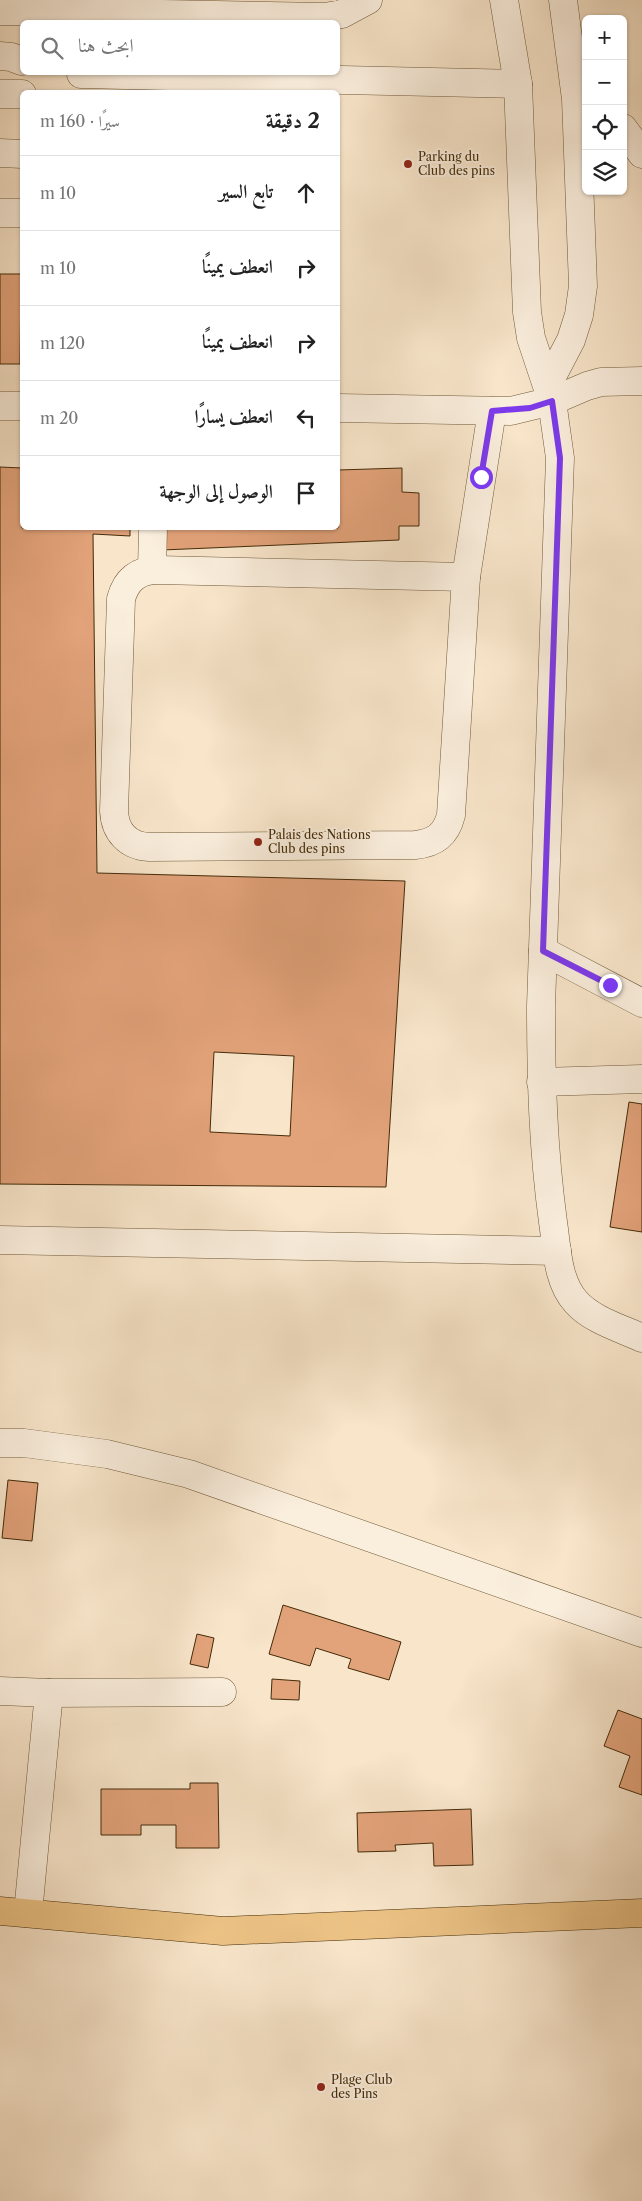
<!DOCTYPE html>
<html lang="ar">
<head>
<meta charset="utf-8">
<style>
	:root { --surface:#fff; --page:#f2f2f2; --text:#222; --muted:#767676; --line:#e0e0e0 }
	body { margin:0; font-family:"Libre Caslon Text",Amiri,serif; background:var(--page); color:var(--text); direction:rtl }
	.controls { position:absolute; right:15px; top:15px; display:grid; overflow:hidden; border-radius:8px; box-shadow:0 1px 4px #0004 }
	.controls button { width:45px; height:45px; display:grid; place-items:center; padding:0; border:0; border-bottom:1px solid var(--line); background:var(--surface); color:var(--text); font:25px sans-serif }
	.stop { position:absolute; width:15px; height:15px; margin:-11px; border:4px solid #7c3aed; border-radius:50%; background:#fff }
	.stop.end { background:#7c3aed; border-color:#fff; box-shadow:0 1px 5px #0008 }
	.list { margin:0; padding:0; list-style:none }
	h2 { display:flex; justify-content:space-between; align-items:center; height:65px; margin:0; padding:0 20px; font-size:21px }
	h2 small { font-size:16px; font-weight:400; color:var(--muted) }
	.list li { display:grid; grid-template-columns:32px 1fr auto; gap:15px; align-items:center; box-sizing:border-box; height:75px; padding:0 20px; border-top:1px solid var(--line) }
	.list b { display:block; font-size:19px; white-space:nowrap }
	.list em { font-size:16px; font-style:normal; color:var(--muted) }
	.icon { flex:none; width:28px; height:28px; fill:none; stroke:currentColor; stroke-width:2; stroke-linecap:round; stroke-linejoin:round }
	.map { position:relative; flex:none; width:642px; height:2201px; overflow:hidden; direction:ltr }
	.search { position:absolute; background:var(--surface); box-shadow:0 1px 4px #0004; left:20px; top:20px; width:320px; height:55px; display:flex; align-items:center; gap:12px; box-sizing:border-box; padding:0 18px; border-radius:8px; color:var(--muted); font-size:19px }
	.panel { position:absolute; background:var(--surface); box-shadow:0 1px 4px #0004; left:20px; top:90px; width:320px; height:440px; border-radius:8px; direction:rtl }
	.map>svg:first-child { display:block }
	.building { fill:#e2a27a; stroke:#432b08; fill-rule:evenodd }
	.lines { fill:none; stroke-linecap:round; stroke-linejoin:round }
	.minor-casing { stroke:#705a38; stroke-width:29 }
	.major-casing { stroke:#432b08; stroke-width:29 }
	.minor { stroke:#faeedd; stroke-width:28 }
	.major { stroke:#ecc285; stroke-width:28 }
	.route { stroke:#7c3aed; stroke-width:6 }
	.poi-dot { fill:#8f2418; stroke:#faeedd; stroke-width:2 }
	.labels { text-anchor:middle; stroke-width:4; stroke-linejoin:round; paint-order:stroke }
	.poi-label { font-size:12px; fill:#432b08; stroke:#faeedd; text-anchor:start }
</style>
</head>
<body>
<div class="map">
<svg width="642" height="2201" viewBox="0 0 642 2201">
	<rect width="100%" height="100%" fill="#f8e5ca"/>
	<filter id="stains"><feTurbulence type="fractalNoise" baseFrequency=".004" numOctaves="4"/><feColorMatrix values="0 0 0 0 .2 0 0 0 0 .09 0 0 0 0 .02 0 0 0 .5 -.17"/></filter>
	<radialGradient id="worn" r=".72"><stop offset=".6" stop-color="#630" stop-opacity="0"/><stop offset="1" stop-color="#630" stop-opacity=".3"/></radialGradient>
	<g class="building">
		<polygon points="0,274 21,274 20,364 0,364"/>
		<path d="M0,467l22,1v60h108v8l-37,-2 4,339 308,8 -19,306 -386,-3zM214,1052l80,4 -4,80 -80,-4z"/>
		<polygon points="402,468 402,492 419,493 419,526 399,526 399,540 162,550 161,528 338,528 338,470"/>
		<polygon points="629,1102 642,1104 642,1232 610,1227"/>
		<polygon points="8,1480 38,1483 32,1541 2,1538"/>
		<polygon points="283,1605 401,1642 389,1680 348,1668 351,1659 316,1648 310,1666 269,1654"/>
		<polygon points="197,1634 214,1638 208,1668 190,1664"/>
		<polygon points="272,1679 300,1681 299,1700 271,1699"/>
		<polygon points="618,1710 642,1719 642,1795 619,1787 630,1756 604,1746"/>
		<polygon points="190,1783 218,1783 219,1848 176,1848 176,1825 141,1825 141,1835 101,1835 101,1789 190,1789"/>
		<polygon points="471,1809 473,1865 434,1866 433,1843 395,1845 396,1851 358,1852 357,1813"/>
	</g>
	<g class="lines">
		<g class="minor-casing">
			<g id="minor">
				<path d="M504,0l14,84 9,228 4,26 21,63 8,57 -19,548c0,74 2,142 12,216 4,26 4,59 23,80 16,18 44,26 66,36"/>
				<polyline points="0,11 325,17 342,14 368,0"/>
				<polyline points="0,56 11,57 22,61"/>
				<polyline points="81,74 518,84"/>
				<polyline points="0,94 22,94"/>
				<polyline points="623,128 642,154"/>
				<polyline points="0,153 22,154"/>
				<polyline points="0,213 22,213"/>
				<polyline points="548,384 571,340 579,315 583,286 576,99 563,0"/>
				<polyline points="0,406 22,406"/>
				<polyline points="338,408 511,411 552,401 587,386 601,382 642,381"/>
				<polyline points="152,570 153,528"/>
				<path d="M158,570l308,7 -15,238c-5,20 -16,28 -36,30l-266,2c-21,-1 -34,-15 -35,-36l7,-212c5,-19 17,-29 37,-29z"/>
				<polyline points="466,577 492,411"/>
				<polyline points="543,951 642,1003"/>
				<polyline points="541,1082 642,1079"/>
				<polyline points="0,1240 557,1251"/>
				<polyline points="0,1443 24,1443 107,1454 189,1474 642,1633"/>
				<polyline points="0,1691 49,1693 28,1913"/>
				<polyline points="49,1693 222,1692"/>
			</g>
		</g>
		<g class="major-casing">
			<polyline id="major" points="0,1911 223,1931 642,1913"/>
		</g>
		<use href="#minor" class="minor"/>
		<use href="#major" class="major"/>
	</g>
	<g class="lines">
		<polyline class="route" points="481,477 492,411 530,408 552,401 560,458 543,951 610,985"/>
	</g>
	<g class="poi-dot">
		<circle cx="408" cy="164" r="5"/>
		<circle cx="258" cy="842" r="5"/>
		<circle cx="321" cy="2087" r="5"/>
	</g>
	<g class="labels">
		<g class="poi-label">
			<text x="418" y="161">Parking du<tspan x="418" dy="14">Club des pins</tspan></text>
			<text x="268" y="839">Palais des Nations<tspan x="268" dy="14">Club des pins</tspan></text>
			<text x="331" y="2084">Plage Club<tspan x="331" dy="14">des Pins</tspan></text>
		</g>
	</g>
	<rect width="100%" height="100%" filter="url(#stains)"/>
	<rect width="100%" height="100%" fill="url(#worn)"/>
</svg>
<div class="controls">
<button>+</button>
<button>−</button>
<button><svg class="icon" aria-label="locate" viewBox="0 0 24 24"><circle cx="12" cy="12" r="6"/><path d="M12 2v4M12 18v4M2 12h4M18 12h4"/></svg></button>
<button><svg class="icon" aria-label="layers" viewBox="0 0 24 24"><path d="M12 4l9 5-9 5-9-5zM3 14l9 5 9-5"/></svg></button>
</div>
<div class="stop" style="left:481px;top:477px"></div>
<div class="stop end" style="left:610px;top:985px"></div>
<div class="search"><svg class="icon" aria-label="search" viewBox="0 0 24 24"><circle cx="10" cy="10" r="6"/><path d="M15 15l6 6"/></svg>ابحث هنا</div>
<section class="panel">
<h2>2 دقيقة<small>سيرًا · 160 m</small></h2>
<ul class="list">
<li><svg class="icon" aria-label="ahead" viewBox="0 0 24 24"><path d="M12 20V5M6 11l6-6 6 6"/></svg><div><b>تابع السير</b></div><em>10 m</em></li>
<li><svg class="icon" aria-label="right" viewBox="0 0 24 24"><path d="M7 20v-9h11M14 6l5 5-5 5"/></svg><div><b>انعطف يمينًا</b></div><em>10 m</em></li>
<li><svg class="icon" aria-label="right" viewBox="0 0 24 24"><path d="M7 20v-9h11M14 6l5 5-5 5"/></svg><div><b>انعطف يمينًا</b></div><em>120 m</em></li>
<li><svg class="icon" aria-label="left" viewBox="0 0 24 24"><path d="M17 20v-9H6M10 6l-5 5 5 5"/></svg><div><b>انعطف يسارًا</b></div><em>20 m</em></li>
<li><svg class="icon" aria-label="arrive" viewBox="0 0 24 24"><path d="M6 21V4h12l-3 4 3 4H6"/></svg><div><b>الوصول إلى الوجهة</b></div></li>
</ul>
</section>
</div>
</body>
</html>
